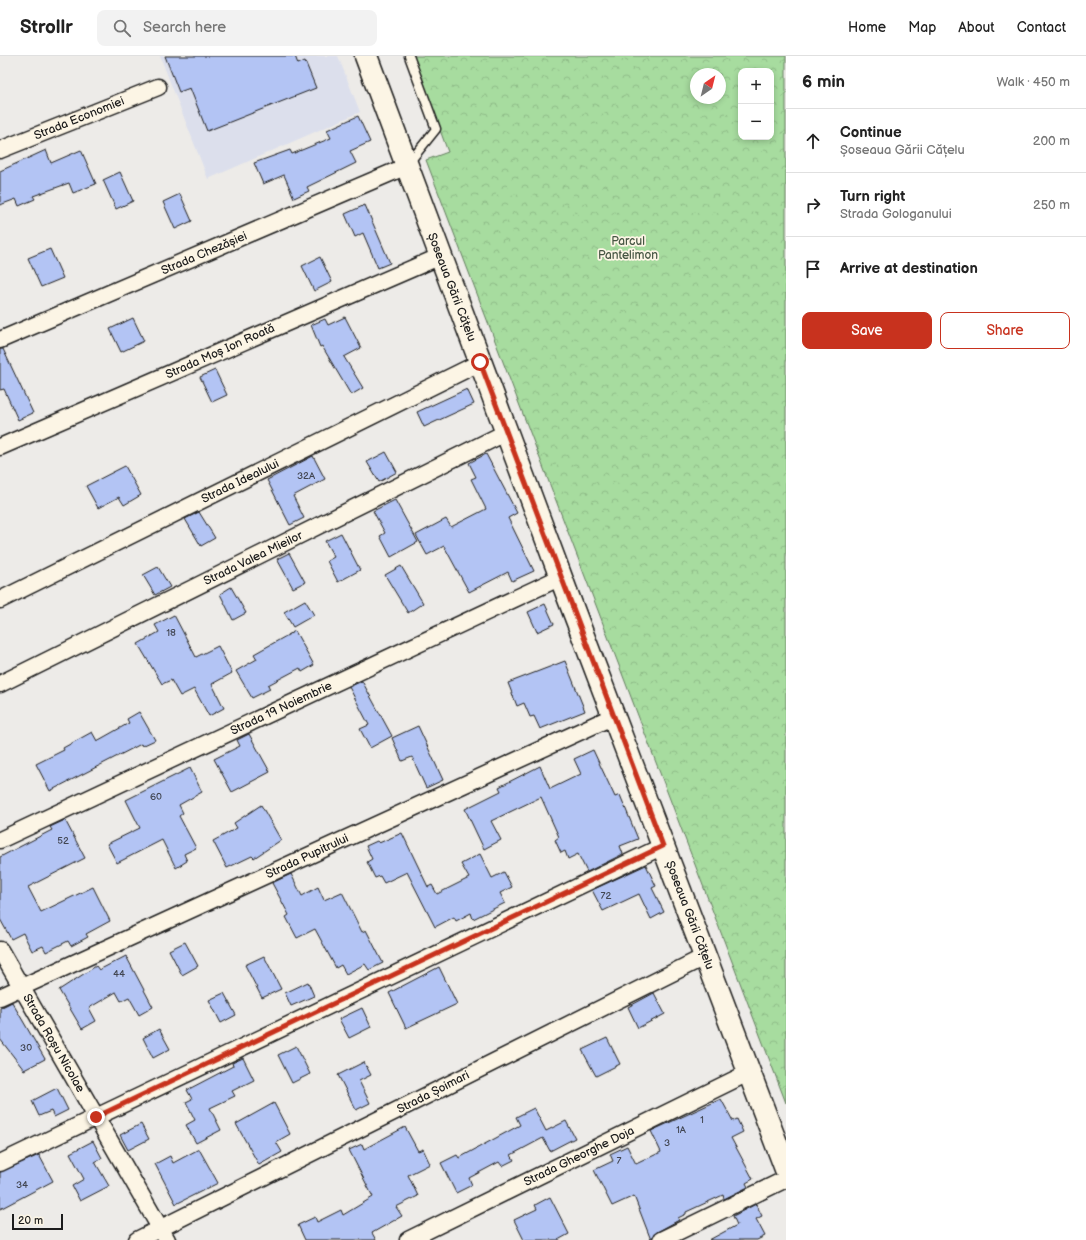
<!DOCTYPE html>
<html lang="en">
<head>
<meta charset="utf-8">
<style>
	:root { --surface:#fff; --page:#f2f2f2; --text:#222; --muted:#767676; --line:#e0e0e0; --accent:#c8321e }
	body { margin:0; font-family:"Balsamiq Sans",sans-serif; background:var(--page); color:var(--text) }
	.controls { position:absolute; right:12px; top:12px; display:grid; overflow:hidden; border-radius:8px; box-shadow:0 2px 6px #0003 }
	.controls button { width:36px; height:36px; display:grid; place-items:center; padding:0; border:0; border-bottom:1px solid var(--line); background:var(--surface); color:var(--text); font:20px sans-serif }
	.compass { position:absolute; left:690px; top:12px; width:36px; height:36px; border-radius:50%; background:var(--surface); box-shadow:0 2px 6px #0003; rotate:35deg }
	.scale { position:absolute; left:12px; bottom:10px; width:51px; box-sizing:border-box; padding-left:4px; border:2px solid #1c1c1c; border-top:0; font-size:11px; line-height:14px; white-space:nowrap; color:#1c1c1c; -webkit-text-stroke:3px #fcf5e5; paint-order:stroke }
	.stop { position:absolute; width:12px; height:12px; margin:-9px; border:3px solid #c8321e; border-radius:50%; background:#fff }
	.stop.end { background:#c8321e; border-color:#fff; box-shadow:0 1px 4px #0008 }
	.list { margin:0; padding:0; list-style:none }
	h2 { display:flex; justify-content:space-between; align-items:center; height:52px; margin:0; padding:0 16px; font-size:17px }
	h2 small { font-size:13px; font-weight:400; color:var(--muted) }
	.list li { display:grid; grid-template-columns:26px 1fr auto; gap:12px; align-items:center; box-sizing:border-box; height:64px; padding:0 16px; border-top:1px solid var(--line) }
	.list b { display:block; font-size:15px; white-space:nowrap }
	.list p { margin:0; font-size:13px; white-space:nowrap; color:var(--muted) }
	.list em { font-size:13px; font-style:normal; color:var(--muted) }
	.actions { display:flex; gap:8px; padding:12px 16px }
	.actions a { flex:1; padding:9px 0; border:1px solid var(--accent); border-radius:8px; text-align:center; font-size:14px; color:var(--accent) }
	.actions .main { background:var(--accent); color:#fff }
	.icon { flex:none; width:22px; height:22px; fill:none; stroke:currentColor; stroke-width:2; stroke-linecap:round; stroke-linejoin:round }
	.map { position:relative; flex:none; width:786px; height:1184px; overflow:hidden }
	header { display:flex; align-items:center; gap:24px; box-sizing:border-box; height:56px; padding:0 20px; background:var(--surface); border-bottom:1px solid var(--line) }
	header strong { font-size:19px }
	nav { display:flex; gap:22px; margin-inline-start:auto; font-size:14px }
	.search { width:280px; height:36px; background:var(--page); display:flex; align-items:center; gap:10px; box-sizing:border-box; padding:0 14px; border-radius:8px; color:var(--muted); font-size:15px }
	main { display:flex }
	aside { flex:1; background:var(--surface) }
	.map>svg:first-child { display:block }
	.built { fill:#dcdfec }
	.park { fill:url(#park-crowns); stroke:#627c5e; fill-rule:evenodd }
	.building { fill:#b3c4f4; stroke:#1c1c1c }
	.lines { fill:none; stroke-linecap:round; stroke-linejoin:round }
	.service-casing { stroke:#1c1c1c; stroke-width:11 }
	.minor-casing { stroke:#1c1c1c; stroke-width:19 }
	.secondary-casing { stroke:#1c1c1c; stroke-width:25 }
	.service { stroke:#fcf5e5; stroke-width:8 }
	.minor { stroke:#fcf5e5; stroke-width:16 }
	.secondary { stroke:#fcf5e5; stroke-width:22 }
	.route { stroke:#c8321e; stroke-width:5 }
	.labels { text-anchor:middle; stroke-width:3.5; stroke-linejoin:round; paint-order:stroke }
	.number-label { font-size:10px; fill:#424652 }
	.street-label { font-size:12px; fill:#1c1c1c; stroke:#fcf5e5 }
	.park-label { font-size:12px; fill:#465643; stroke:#fcf5e5 }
</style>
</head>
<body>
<header>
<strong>Strollr</strong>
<div class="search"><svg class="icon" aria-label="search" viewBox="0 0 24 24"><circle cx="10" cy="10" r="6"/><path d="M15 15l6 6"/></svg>Search here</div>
<nav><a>Home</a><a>Map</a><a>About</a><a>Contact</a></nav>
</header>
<main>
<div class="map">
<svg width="786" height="1184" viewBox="0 0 786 1184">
	<defs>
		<pattern id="park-crowns" width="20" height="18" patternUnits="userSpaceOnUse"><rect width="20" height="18" fill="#a7dc9f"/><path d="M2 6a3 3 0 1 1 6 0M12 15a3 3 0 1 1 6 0" fill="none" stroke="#8fbc88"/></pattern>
	</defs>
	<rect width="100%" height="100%" fill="#edebe8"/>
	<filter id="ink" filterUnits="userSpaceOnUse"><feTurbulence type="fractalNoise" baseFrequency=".025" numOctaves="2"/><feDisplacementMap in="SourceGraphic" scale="8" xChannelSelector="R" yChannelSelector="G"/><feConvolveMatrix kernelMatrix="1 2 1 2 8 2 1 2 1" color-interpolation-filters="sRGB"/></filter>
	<g filter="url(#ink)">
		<polygon class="built" points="160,0 338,0 360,56 208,123"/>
		<path class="park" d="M413,0h373v1047l-360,-943 22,-8zM741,15h30v66h-30zM696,18h24v24h-24z"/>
		<g class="building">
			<polygon points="165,0 295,0 298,8 305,5 316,32 207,75 190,32 179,36"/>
			<polygon points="358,60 370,86 350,95 356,107 307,131 309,135 294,142 284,119 263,128 254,107 290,94 292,98 331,82 327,74"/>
			<polygon points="46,94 51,107 81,94 96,128 73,137 69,127 33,140 35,143 19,150 16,143 0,149 0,115"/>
			<polygon points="120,116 133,145 116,153 103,124"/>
			<polygon points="180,138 192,165 175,173 163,146"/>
			<polygon points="365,149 390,207 378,212 363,177 355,181 345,158"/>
			<polygon points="50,193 63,222 41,231 28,202"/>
			<polygon points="320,201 332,226 314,235 302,210"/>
			<polygon points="345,261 361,292 344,301 363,332 351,339 322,290 320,291 311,269 325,263 328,269"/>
			<polygon points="133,262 144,285 121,296 110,273"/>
			<polygon points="0,293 3,293 33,357 18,364 4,333 0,334"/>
			<polygon points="215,314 227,339 212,346 200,321"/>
			<polygon points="467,333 474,348 424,371 417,356"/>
			<polygon points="386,396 397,416 379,426 367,406"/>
			<polygon points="486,398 517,457 508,462 534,515 512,525 508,516 469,536 444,490 427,499 416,479 446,463 451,471 486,453 471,423 476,421 469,407"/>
			<polygon points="313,400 325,423 293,440 304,462 290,469 267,424"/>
			<polygon points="125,410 141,439 124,449 119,441 98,452 86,430"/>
			<polygon points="395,444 418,486 391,501 380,480 385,477 373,455"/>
			<polygon points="199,456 215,482 201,490 185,463"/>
			<polygon points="341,477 360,514 338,526 327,505 334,501 325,485"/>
			<polygon points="289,497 305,526 293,532 277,503"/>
			<polygon points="401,510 423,547 408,557 385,519"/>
			<polygon points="158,511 170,531 155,539 143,519"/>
			<polygon points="231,531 246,557 233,564 220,538"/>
			<polygon points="305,544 314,559 293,571 284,556"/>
			<polygon points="545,548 554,568 537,576 528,556"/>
			<polygon points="174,559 196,601 218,590 232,617 212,628 224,652 209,660 194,633 180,640 171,624 162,628 138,588 159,576 155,569"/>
			<polygon points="295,575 314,609 302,616 300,612 268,629 270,633 252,642 236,615 257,603 254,598"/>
			<polygon points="565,605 585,655 540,673 534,660 530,661 524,647 517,650 508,627"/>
			<polygon points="362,625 392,680 370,692 360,673 369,669 349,631"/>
			<polygon points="139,656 155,684 142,690 141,688 50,735 36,708 64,694 63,692 92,676 97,685 129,667 127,663"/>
			<polygon points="418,670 443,724 426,732 412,701 402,705 392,682"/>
			<polygon points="249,678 270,716 232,736 214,703 240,690 237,684"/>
			<polygon points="593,694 615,741 620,739 638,783 620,790 623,798 587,816 578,798 568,803 565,795 561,797 555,784 559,781 541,741 491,765 501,784 484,793 465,753 501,735 499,731 540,710 550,733 581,718 574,703"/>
			<polygon points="190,712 202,736 179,749 183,757 179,760 196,792 184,798 187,805 176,812 162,784 117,807 107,788 140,772 126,744"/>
			<polygon points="261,749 281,784 254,802 252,800 227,812 213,785 237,772 234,767"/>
			<polygon points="65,764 85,802 28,831 41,856 93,831 110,865 86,878 88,881 71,890 68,885 46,896 43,890 32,895 23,877 11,883 0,863 0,801 52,774 50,771"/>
			<polygon points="402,777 428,831 432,829 437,838 469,822 461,808 480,798 492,822 504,816 512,831 500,837 505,847 473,863 471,857 456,865 454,861 435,871 407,816 384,827 380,820 375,822 367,806 372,803 366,790 377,785 379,787"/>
			<polygon points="646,809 656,830 652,832 664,856 651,863 639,838 603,855 592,834"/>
			<polygon points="291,818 302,840 318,831 324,844 342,836 362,876 366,874 383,907 369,914 365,908 346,918 341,909 336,912 315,873 297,882 286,861 289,859 272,827"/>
			<polygon points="185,886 198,910 182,919 169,894"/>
			<polygon points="126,900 153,951 139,959 129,941 121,945 116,936 89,952 96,965 82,973 59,934 96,910 99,914"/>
			<polygon points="264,900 281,933 262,942 245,909"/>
			<polygon points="439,911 457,948 406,972 389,937"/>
			<polygon points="308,926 314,940 291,950 285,937"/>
			<polygon points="224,937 236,959 221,967 209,944"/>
			<polygon points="654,937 665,958 638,972 628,951"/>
			<polygon points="12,946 45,1003 24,1014 0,983 0,952"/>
			<polygon points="362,952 371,971 349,982 339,963"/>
			<polygon points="159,973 170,993 153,1002 143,982"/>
			<polygon points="607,982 620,1008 596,1020 582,994"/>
			<polygon points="296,990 310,1018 292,1027 278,999"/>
			<polygon points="243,1002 254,1024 232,1035 235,1040 210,1052 221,1074 196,1087 186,1069 195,1064 186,1046 192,1043 187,1034 233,1010 232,1007"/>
			<polygon points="364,1006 371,1019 359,1025 370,1047 356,1054 338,1019"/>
			<polygon points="57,1032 68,1054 54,1061 51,1055 39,1060 32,1045"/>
			<polygon points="721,1043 733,1065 737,1063 743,1076 731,1082 753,1123 746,1127 748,1131 724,1143 723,1139 686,1156 686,1158 678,1162 679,1164 657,1176 651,1184 634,1140 612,1150 594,1114 613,1105 610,1098 627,1090 636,1108 661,1096 651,1075"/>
			<polygon points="274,1047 290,1078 276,1086 282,1096 259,1109 236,1068"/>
			<polygon points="534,1052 546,1075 566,1065 575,1082 550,1095 543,1082 511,1099 514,1104 502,1110 499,1106 469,1122 472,1129 456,1137 441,1107 457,1099 459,1102 520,1069 516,1061"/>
			<polygon points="141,1068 149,1083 128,1094 120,1079"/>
			<polygon points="405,1071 418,1095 423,1093 430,1108 408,1119 418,1140 396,1151 402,1160 372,1177 376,1184 305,1184 298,1169 315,1161 317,1166 341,1154 343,1159 373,1141 349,1094 362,1088 364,1093"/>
			<polygon points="93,1085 102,1102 95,1106 109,1130 80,1145 72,1130 84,1123 70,1097"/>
			<polygon points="199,1093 218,1127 176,1148 155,1108 170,1100 173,1107"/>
			<polygon points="39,1099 53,1125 0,1153 0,1116"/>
			<polygon points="550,1141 569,1178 558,1184 524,1184 514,1164 537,1153 535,1149"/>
			<polygon points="756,1148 762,1160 756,1163 765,1180 757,1184 709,1184 737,1169 733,1160"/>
		</g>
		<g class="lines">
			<g class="service-casing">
				<polyline id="service" points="408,108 436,73 409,0"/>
			</g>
			<g class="minor-casing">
				<g id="minor">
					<polyline points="0,94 158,31"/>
					<polyline points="0,284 407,110"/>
					<polyline points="0,391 441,200"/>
					<polyline points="0,544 481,306"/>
					<polyline points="0,628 507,376"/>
					<polyline points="0,784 561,521"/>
					<polyline points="0,894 167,1184"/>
					<polyline points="0,941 614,660"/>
					<polyline points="0,1107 663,790"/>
					<polyline points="137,1184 706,900"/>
					<polyline points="408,1184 750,1016"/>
					<polyline points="661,1184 786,1123"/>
				</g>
			</g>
			<g class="secondary-casing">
				<polyline id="secondary" points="366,0 569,543 786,1113"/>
			</g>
			<use href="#service" class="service"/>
			<use href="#minor" class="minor"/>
			<use href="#secondary" class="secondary"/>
		</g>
	</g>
	<g class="lines" filter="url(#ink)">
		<polyline class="route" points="96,1061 663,790 480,306"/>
	</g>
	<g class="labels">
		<g class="number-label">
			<text x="306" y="423">32A</text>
			<text x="171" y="580">18</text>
			<text x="156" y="744">60</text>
			<text x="63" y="788">52</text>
			<text x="606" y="843">72</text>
			<text x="119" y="921">44</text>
			<text x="26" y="995">30</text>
			<text x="702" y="1067">1</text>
			<text x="681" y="1077">1A</text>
			<text x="667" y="1090">3</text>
			<text x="619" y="1108">7</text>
			<text x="22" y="1132">34</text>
		</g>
		<g class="street-label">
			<text transform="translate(79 62) rotate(-22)" y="4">Strada Economiei</text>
			<text transform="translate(204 197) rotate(-23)" y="4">Strada Chezășiei</text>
			<text transform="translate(452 231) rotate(69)" y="4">Șoseaua Gării Cățelu</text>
			<text transform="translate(220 295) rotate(-24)" y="4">Strada Moș Ion Roată</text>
			<text transform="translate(240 425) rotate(-26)" y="4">Strada Idealului</text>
			<text transform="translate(253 502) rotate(-26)" y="4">Strada Valea Mieilor</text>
			<text transform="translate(281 652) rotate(-25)" y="4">Strada 19 Noiembrie</text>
			<text transform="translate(307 800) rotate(-25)" y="4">Strada Pupitrului</text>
			<text transform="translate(690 859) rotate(69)" y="4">Șoseaua Gării Cățelu</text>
			<text transform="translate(54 987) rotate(60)" y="4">Strada Roșu Nicolae</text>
			<text transform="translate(433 1036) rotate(-27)" y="4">Strada Șoimari</text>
			<text transform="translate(579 1100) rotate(-26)" y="4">Strada Gheorghe Doja</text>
		</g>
		<g class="park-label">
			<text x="628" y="189">Parcul<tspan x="628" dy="14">Pantelimon</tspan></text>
		</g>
	</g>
</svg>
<div class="controls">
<button>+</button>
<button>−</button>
</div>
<svg class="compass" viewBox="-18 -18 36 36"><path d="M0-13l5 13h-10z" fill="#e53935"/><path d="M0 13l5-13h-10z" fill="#767676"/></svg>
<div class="scale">20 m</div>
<div class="stop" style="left:480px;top:306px"></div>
<div class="stop end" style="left:96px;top:1061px"></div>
</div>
<aside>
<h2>6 min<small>Walk · 450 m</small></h2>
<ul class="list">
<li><svg class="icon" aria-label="ahead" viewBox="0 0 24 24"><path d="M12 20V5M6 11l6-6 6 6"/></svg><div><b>Continue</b><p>Șoseaua Gării Cățelu</p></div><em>200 m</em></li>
<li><svg class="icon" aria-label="right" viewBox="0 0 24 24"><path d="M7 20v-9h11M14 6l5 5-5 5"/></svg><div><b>Turn right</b><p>Strada Gologanului</p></div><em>250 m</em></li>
<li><svg class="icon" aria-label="arrive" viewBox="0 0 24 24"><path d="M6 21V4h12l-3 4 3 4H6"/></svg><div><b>Arrive at destination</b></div></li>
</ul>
<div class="actions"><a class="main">Save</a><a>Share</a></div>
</aside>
</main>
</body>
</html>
